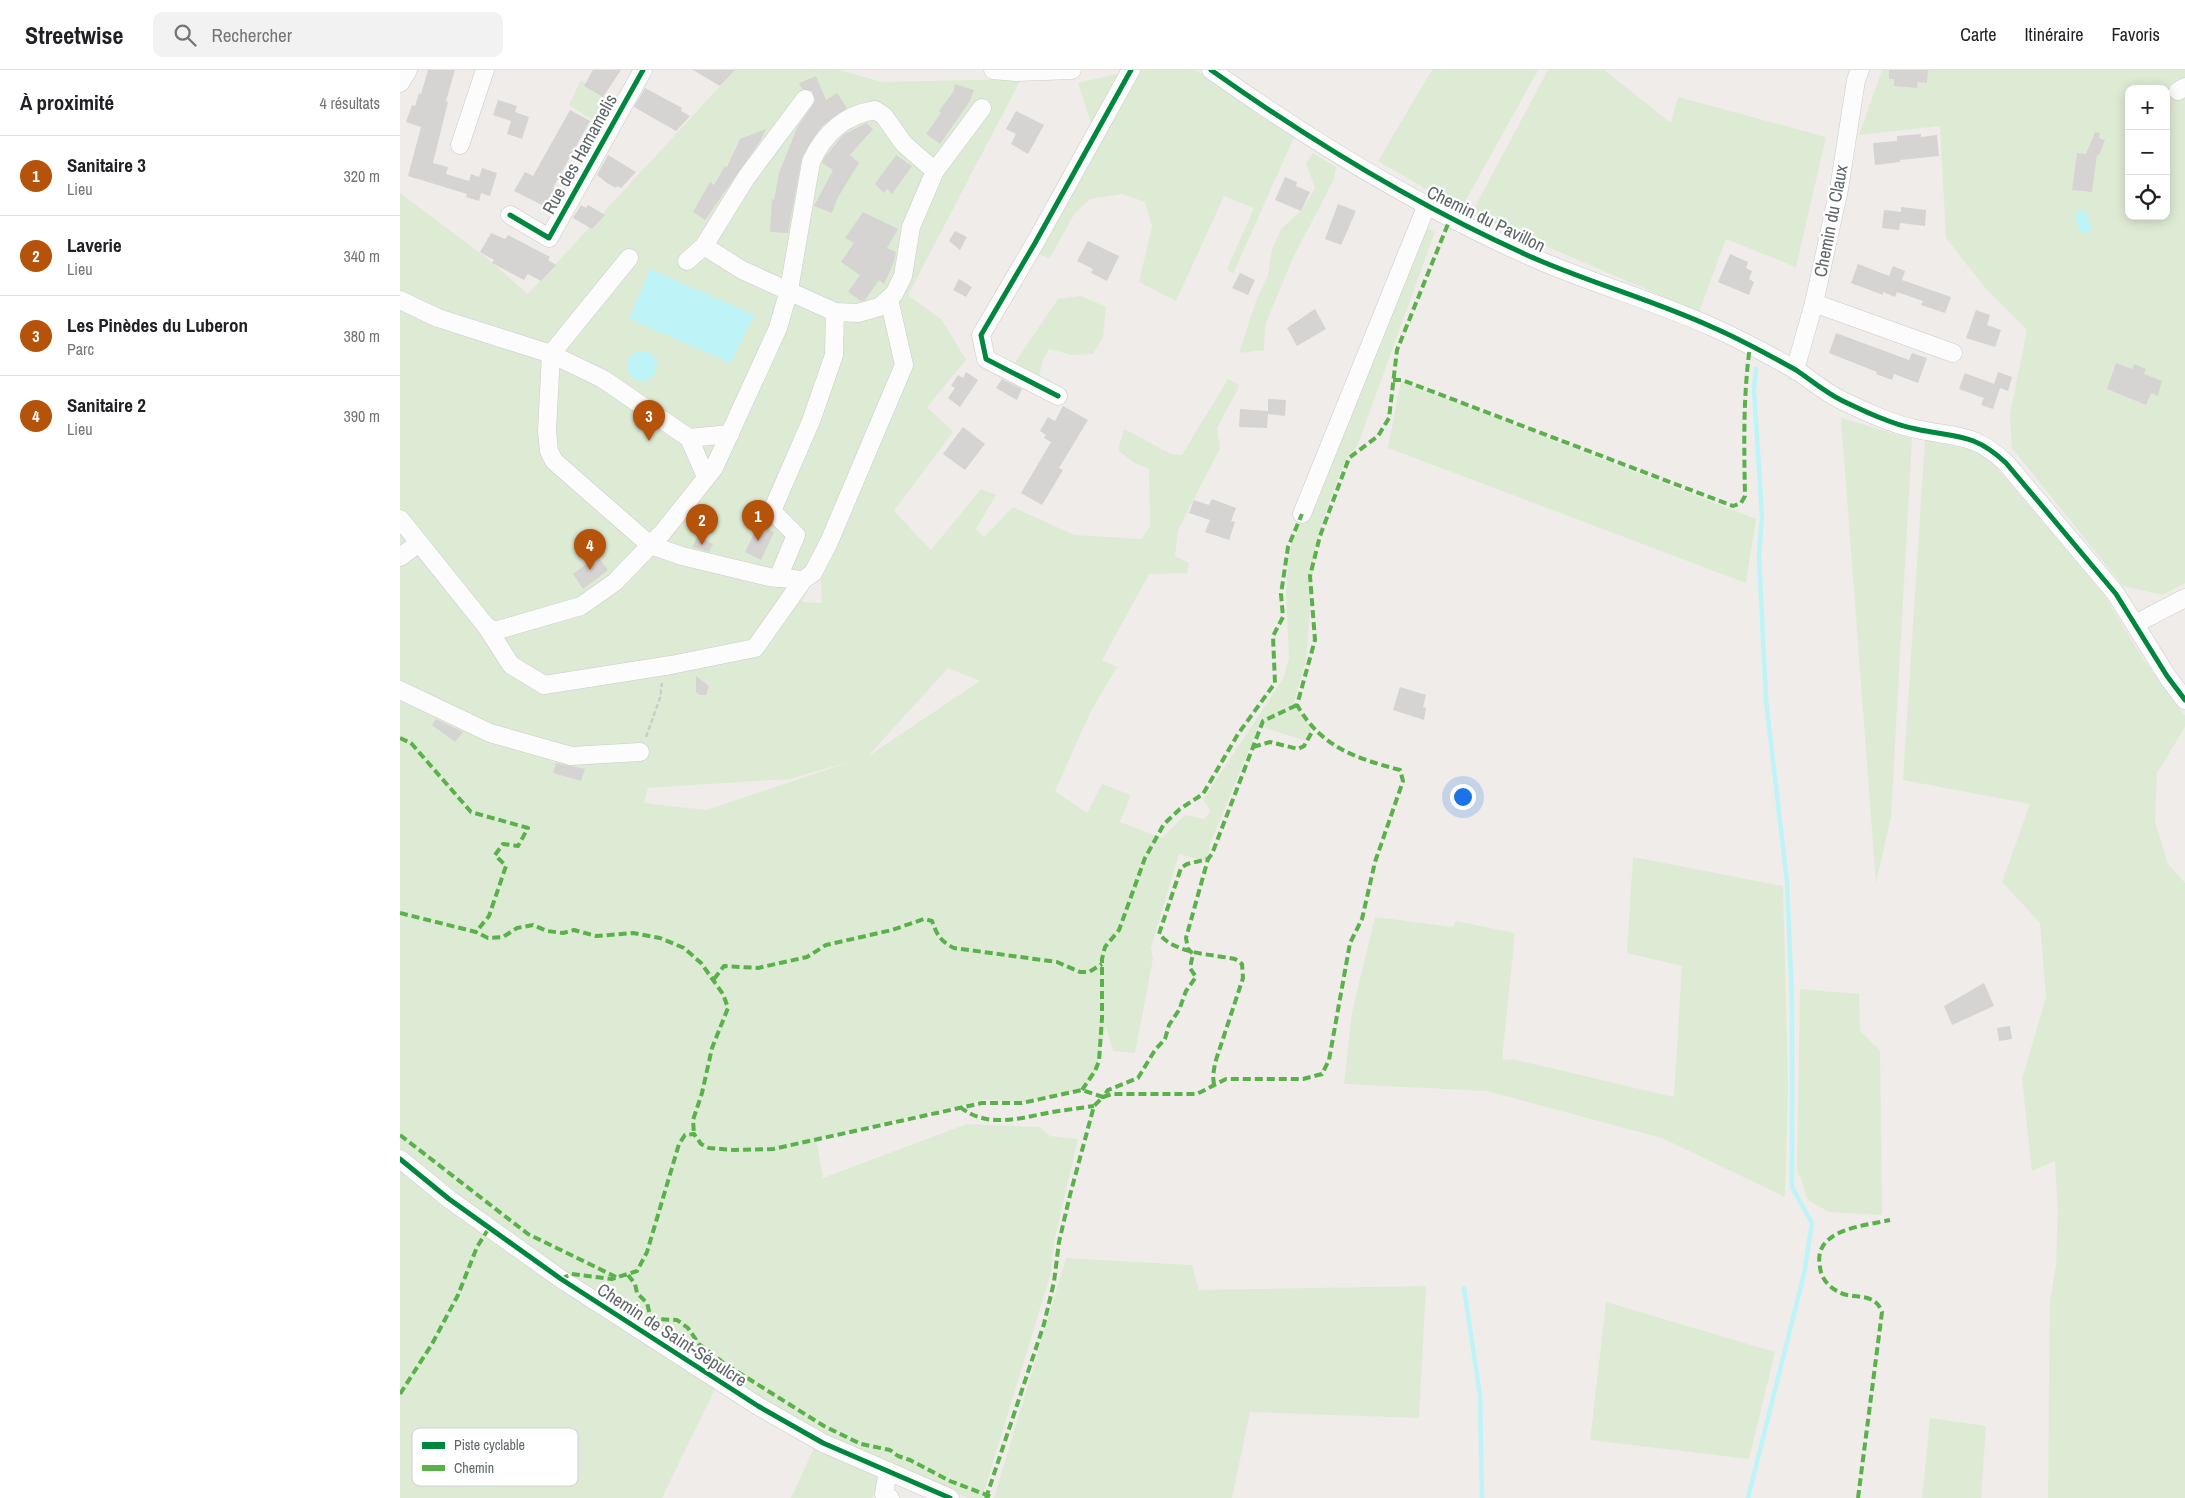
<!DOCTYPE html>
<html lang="fr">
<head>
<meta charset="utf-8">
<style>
	:root { --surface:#fff; --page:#f2f2f2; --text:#202124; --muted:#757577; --line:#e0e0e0; --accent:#b45309 }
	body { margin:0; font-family:"Archivo Narrow",sans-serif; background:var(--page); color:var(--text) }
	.controls { position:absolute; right:15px; top:15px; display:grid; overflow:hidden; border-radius:10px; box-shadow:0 2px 12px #0003 }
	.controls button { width:45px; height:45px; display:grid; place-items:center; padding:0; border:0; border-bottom:1px solid var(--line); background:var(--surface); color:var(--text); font:25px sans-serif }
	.you { position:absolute; left:1062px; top:726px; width:18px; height:18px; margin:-12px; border:4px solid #fff; border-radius:50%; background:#1a73e8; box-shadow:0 0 0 8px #1a73e833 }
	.badge { display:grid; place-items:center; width:32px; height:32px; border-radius:50%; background:var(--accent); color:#fff; font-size:16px; font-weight:700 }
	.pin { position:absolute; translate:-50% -41px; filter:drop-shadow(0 1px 2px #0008) }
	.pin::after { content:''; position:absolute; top:26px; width:18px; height:15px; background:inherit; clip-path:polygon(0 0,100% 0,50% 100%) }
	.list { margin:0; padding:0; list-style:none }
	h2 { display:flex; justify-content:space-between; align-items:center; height:65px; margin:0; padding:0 20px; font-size:21px }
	h2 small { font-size:16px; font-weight:400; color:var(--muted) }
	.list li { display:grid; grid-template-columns:32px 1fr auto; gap:15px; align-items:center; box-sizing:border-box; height:80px; padding:0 20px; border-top:1px solid var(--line) }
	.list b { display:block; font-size:19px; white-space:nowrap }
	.list p { margin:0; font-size:16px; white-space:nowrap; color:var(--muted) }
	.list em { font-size:16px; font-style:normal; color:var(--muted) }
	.icon { flex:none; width:28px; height:28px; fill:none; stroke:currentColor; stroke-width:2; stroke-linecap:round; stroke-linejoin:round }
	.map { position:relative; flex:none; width:1785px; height:1428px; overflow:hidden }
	header { display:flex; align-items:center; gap:30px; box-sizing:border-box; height:70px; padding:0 25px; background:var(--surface); border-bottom:1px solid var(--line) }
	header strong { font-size:24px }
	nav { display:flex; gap:28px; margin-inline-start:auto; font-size:18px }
	.search { width:350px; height:45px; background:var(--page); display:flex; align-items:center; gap:12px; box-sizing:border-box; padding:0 18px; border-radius:10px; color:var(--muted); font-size:19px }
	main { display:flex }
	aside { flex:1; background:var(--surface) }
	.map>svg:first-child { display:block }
	.green { fill:#deebd4; fill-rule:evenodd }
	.water { fill:#bef4f8 }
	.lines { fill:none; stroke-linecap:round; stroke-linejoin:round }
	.stream { stroke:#bef4f8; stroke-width:4.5 }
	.building { fill:#d6d4d3 }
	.minor-casing { stroke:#cacbca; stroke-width:19 }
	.path { stroke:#c9cec9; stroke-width:2.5; stroke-dasharray:5 2.5; stroke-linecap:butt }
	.minor { stroke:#fdfcfc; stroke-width:18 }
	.quiet { stroke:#59b14a; stroke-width:4; stroke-dasharray:8 4; stroke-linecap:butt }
	.cycleway-casing { stroke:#fff; stroke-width:8 }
	.cycleway { stroke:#00873e; stroke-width:5 }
	.labels { text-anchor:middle; stroke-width:4.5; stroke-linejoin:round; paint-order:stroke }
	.street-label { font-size:18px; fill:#5e6668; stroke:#fff }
	.key { fill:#fff; stroke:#cfd1d2; stroke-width:1 }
	.key-label { font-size:14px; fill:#5e6668 }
</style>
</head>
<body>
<header>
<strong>Streetwise</strong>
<div class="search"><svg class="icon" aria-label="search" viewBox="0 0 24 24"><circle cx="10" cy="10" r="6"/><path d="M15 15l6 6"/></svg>Rechercher</div>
<nav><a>Carte</a><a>Itinéraire</a><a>Favoris</a></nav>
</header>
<main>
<aside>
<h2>À proximité<small>4 résultats</small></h2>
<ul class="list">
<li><span class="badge">1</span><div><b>Sanitaire 3</b><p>Lieu</p></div><em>320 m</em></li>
<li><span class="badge">2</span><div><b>Laverie</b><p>Lieu</p></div><em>340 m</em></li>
<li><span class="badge">3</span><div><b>Les Pinèdes du Luberon</b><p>Parc</p></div><em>380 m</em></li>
<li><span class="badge">4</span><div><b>Sanitaire 2</b><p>Lieu</p></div><em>390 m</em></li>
</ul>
</aside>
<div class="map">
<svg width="1785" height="1428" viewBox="0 0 1785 1428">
	<rect width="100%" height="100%" fill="#efece9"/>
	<g class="green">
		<path d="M335,0h104l43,12 139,-3 -113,216 34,25 24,40 -39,47 26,25 -59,79 37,39 50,-61 15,6 -20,34 8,8 29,-30 61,28 67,4 9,-13 -1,-57 -16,-7 -15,-12 6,-21 47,25 11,1 46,-76 12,6 -23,43 3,20 -42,82 -3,26 14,7 -2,10 -38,1 -47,86 15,7 -26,44 -36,80 32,22 15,-29 29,11 -11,27 42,16 23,-23 19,4 7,-8 -8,-11 81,-123 5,-20 -3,-64 3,-42 135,-324 11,5 -77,212 -14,19 -20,54 -10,35 -8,109 -12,41 17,26 -4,13 -48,-15 -49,118 -2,18 -29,-8 -28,94 2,11 -18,94 -22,-2 -7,-25 -11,49 -11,14 -62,13 -38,-2 -168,39 7,39 144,-54 72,3 11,9 28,3 -24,103 -3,31 -69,225h-14l-146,-63 -67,-38 -229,-150 -126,-98v-956l84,63 44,38zM420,498l2,35 -20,-1v-1zM548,598l32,13 -110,74v-1zM453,691l-146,49 -63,-7 4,-15 141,-9z"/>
		<polygon points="733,0 795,0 806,6 894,67 833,204 827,199 854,138 824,126 776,231 739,212 752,156 745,132 722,124 690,129 675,143 649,189 635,181 697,71 678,13"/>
		<polygon points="1032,0 1138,0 1061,139 978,91"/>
		<polygon points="1148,0 1204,0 1271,53 1278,27 1426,67 1396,197 1326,169 1299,242 1071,144"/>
		<path d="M1482,0h303v513l-22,12 -40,-9 -111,-138 -2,-34 17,-84 -40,-40 -41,-52 -6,-112 -81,9zM1729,19h37v127h-37z"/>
		<polygon points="181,10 211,32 198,53 169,35"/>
		<polygon points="913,83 936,97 934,109 893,188 865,255 864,280 839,283 856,231 868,205 872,179 881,159 901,141 915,118 906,93"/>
		<polygon points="681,226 706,237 703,267 693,284 672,285 649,279 642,291 639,309 612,297 658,229"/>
		<polygon points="1001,311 1356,449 1346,513 988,378"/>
		<polygon points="1441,348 1512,369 1491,747 1476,813"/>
		<polygon points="1525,370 1584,383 1703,523 1743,589 1785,646 1785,657 1757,703 1755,752 1768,794 1785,813 1785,1428 1648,1428 1650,1232 1656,1195 1658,1141 1655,1091 1632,1101 1622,1009 1646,927 1640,853 1602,812 1630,734 1503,710"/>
		<polygon points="1233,787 1383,816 1388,1016 1385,1127 1262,1068 1087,1021 944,1014 952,942 975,847 1053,857 1056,851 1115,863 1102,990 1112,989 1274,1027 1282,896 1227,883"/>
		<polygon points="1400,919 1459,924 1460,961 1480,980 1482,1145 1429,1142 1408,1130 1397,1098"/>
		<polygon points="0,1099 316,1317 262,1428 0,1428"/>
		<polygon points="666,1188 792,1195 799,1220 1026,1216 1019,1348 850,1342 832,1428 594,1428"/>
		<polygon points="1206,1232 1375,1282 1349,1389 1190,1370"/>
		<polygon points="1530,1348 1586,1356 1581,1428 1522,1428"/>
		<polygon points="414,1378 482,1406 472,1428 391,1428"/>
	</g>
	<g class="water">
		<polygon points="1685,140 1692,161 1681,164 1674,143"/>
		<polygon points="250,199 354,245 331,293 229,249"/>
		<circle cx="242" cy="296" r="15"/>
	</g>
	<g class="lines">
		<g class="stream">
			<polyline points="1064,1218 1080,1325 1082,1428"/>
			<polyline points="1348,1428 1404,1204 1412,1153 1392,1117 1392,932 1387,812 1366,630 1359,486 1362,446 1354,320 1356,299"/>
		</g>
	</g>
	<g class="building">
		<polygon points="28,0 55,0 46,31 48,32 33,93 48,97 46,104 69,111 71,104 79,107 82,98 97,103 90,126 81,123 79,131 66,127 67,124 8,106 21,57 6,52 12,35 15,36 19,23 21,24"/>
		<polygon points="193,0 221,0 203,27 184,16"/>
		<polygon points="293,0 335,0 320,16"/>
		<polygon points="1489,0 1528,0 1527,13 1518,12 1517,18 1494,16 1494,9 1489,9"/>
		<polygon points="416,6 426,30 437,23 447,38 421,57 402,87 388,163 370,162 372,129 374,130 379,103 397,58 415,31 412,21 402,19 399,13"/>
		<polygon points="555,14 574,20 570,31 540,74 526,64 541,43 539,41 553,22"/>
		<polygon points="245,18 282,38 281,41 290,46 276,61 234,37"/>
		<polygon points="98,30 117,36 115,42 129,47 122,69 107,64 111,51 93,45"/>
		<polygon points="170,40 190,51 153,118 160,122 150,139 114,121 125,102 133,106"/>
		<polygon points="616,41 644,55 628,84 611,74 616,64 606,59"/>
		<polygon points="466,53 473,59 450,85 459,93 438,127 432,143 414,136 433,100 422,93 425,87 443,65"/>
		<polygon points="366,59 361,70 305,150 293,142 310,112 314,115 325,96 327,97 340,69"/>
		<polygon points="1695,62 1700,63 1699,68 1705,70 1699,85 1697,85 1692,122 1672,120 1677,83 1686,84"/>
		<polygon points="1521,64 1521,67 1537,65 1539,86 1500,90 1500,92 1475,95 1473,73 1497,71 1497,66"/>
		<polygon points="208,85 236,102 221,118 217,116 216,118 207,113 197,105"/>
		<polygon points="496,85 512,96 492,124 487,119 484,123 475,114"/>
		<polygon points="885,107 897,112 896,116 910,122 901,141 875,130"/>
		<polygon points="938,134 956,141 941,175 925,169"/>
		<polygon points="181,135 186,138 188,135 205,145 192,159 173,148"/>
		<polygon points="1501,137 1526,140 1525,156 1500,153 1499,160 1482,158 1484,140 1501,142"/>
		<polygon points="463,142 498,159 487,178 496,182 494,192 484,214 479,210 465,230 461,231 448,222 460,205 441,192 454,173 445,168"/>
		<polygon points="555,161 567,167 560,180 549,171"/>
		<polygon points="91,163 105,169 108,165 150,187 148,190 156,195 141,211 128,204 124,210 92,193 94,190 80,182"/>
		<polygon points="688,171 719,186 707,211 691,203 693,199 677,191"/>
		<polygon points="1330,184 1348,192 1346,198 1352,201 1349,209 1354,212 1349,225 1318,212"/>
		<polygon points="1458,194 1489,206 1493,196 1505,201 1502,210 1551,227 1545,243 1521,235 1523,231 1497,222 1495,227 1483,222 1483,225 1451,213"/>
		<polygon points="840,203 855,210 848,225 832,218"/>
		<polygon points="559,209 572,217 566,227 553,220"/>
		<polygon points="915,239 926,259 897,276 887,258"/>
		<polygon points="1576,240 1590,245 1587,255 1601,260 1595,277 1566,268"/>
		<polygon points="1436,263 1509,290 1512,283 1527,288 1518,313 1494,304 1492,310 1476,304 1477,302 1429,283"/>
		<polygon points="1716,293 1732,299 1734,294 1746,299 1744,304 1762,311 1758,326 1751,323 1746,335 1707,319"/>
		<polygon points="566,302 578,310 560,337 548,328 555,318 551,316 558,305 563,308"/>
		<polygon points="1598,302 1612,307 1608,321 1600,318 1593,339 1581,335 1584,328 1559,319 1565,303 1594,314"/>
		<polygon points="602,309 622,319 617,330 596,318"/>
		<polygon points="868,329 886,330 885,346 868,344 867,358 839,357 840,339 868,341"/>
		<polygon points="663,336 688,350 659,398 663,400 642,435 621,423 651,372 644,368 646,365 640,361 648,347 655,351"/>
		<polygon points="563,357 585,374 565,400 543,384"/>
		<polygon points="812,429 836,438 831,451 835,452 829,470 805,462 810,450 789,443 794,430 809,435"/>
		<polygon points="358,455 374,462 361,490 345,482"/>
		<polygon points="298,466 313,474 309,482 292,477"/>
		<polygon points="197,486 208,500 183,519 173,504"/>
		<polygon points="296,606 309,616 306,625 300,625 296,622"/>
		<polygon points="1000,617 1026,625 1023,637 1026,638 1024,650 993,640"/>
		<polygon points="36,649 63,662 55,672 32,655"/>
		<polygon points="156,693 185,699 181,711 153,703"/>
		<polygon points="1584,913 1594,936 1552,955 1544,936"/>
		<polygon points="1610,956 1612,969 1599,971 1597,958"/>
	</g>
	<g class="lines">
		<g class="minor-casing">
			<g id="minor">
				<polyline points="593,0 616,2 672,0"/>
				<path d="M811,0c103,73 209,138 325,189 58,25 119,42 176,68 28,12 57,28 84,43 15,10 29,22 45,30 23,11 50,24 75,29 40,9 57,3 90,34l110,131 51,82 18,24"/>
				<polyline points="0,13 8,0"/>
				<polyline points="1778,21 1785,17"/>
				<polyline points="60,75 85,0"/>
				<polyline points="110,145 149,168 243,0"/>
				<polyline points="304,176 342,200 435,242 458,243 479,237 494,224 503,206 511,157 535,101 582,38"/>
				<polyline points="229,188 151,284 147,361 149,381 154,391 250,475 282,486 369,507 403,510 413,503 429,472 504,295 489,229"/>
				<polyline points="287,191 304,176 346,108 405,29"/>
				<polyline points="0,230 38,248 151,284 203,309 289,368 306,407"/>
				<polyline points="1414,233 1553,283"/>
				<polyline points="1395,300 1414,233 1439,119 1456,10 1460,0"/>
				<polyline points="658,326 586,289 581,265 635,173 731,0"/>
				<polyline points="289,368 330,364"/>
				<polyline points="902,444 1026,137"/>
				<path d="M0,449l86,107 9,5 86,-25 34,-24 48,-50 51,-64 64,-140 11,-38 22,-128c13,-29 33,-47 64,-52l9,6 20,28 31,27"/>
				<polyline points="0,487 19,473"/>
				<polyline points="378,508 396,465 372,441 411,351 434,285 435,242"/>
				<polyline points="1735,554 1785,528"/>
				<polyline points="86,556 111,595 144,615 271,595 355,578 403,510"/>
				<polyline points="0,620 90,663 171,686 240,682"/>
				<polyline points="0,1089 49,1129 161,1209 358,1336 423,1373 550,1428"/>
				<polyline points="488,1401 484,1424 490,1428"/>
			</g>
		</g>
		<polyline class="path" points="246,667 260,628 262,613"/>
		<use href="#minor" class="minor"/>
		<g class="quiet">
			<path d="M993,310h9l331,126 8,-3 4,-7c-1,-50 -2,-100 5,-150"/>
			<polyline points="0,668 11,673 71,742 128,758 118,776 103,774 95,785 106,796 89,846 76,862"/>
			<polyline points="853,677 870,672 898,679 904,676 913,660"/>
			<polyline points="0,843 76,862 88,868 103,867 117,858 133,855 147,861 163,863 174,860 196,866 233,863 260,868 284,878 301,893 323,924 328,938 312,978 302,1023 293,1050 294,1064"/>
			<path d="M314,909l10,-13 34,2 49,-11 19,-12 66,-15 32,-11 8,2c5,14 8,20 22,27l103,14 23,10h9l13,-8"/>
			<path d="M814,1015l-1,-9 2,-13 28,-85 -1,-14 -7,-5c-25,-5 -59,-5 -76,-25l22,-66 6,-4 21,-5 4,-5 51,-133 34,-16"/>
			<polyline points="682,1020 695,1001 699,991 702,948 702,889 705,877 719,860 745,788 764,754 780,739 803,724 838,664 875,613 873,566 883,547 881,524 888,477 902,444"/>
			<path d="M560,1037c28,22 60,11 92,5 14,-2 28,-4 42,-6"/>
			<polyline points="0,1065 128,1164 216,1207"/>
			<polyline points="228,1205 235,1214 237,1223 247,1233 250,1245 254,1249 277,1250 288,1258 299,1274 325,1294 424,1356 461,1374 490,1380 498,1386 510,1390 550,1411 592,1427"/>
			<polyline points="161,1209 171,1204 212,1209 237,1201 247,1182 279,1074 285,1065 294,1064 301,1074 309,1078 334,1080 373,1079 582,1033 622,1033 682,1020 703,1027 708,1020 738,1008 755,980 765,969 769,955 779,940 786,921 796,907 790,898 793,884 788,879 786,868 808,789"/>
			<polyline points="0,1324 32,1274 58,1225 77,1177 89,1158"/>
			<path d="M586,1428l58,-174 10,-42 5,-40 11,-47 24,-89 9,-9 9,-3h85l29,-15h77l19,-5 7,-14 21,-117 12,-24 13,-57 28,-81 -3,-11c-45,-12 -79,-23 -103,-65l18,-65 -5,-64 10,-40 29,-78 29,-22 11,-18 8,-68 53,-131"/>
			<path d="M1458,1428l24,-186c-8,-22 -30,-11 -45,-21 -9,-5 -16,-13 -17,-24 -8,-38 44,-41 70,-47"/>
		</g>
		<g class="cycleway-casing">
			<g id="cycleway">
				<path d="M811,0c103,73 209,138 325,189 58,25 119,42 176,68 28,12 57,28 84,43 15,10 29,22 45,30 23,11 50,24 75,29 40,9 57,3 90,34l110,131 51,82 18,24"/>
				<polyline points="110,145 149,168 243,0"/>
				<polyline points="658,326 586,289 581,265 635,173 731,0"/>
				<polyline points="0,1089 49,1129 161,1209 358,1336 423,1373 550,1428"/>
			</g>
		</g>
		<use href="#cycleway" class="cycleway"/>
	</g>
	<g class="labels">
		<g class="street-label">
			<text transform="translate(180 84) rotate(-61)" y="6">Rue des Hamamelis</text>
			<text transform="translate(1086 149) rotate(26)" y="6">Chemin du Pavillon</text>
			<text transform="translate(1431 151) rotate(-79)" y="6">Chemin du Claux</text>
			<text transform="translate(272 1265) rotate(33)" y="6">Chemin de Saint-Sépulcre</text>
		</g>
	</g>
	<rect x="12" y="1358" width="166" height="58" rx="8" class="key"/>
	<rect x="22" y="1372" width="23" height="7" fill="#00873e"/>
	<rect x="22" y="1395" width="23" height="6" fill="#59b14a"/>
	<g class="key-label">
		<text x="54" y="1380">Piste cyclable</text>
		<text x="54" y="1403">Chemin</text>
	</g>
</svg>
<div class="controls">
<button>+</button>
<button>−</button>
<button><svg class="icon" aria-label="locate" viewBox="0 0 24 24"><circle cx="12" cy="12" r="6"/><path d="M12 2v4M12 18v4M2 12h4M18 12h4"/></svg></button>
</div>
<div class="you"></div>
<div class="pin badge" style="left:358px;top:471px">1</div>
<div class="pin badge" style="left:302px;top:475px">2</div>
<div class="pin badge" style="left:249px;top:371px">3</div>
<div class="pin badge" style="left:190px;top:500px">4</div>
</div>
</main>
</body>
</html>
